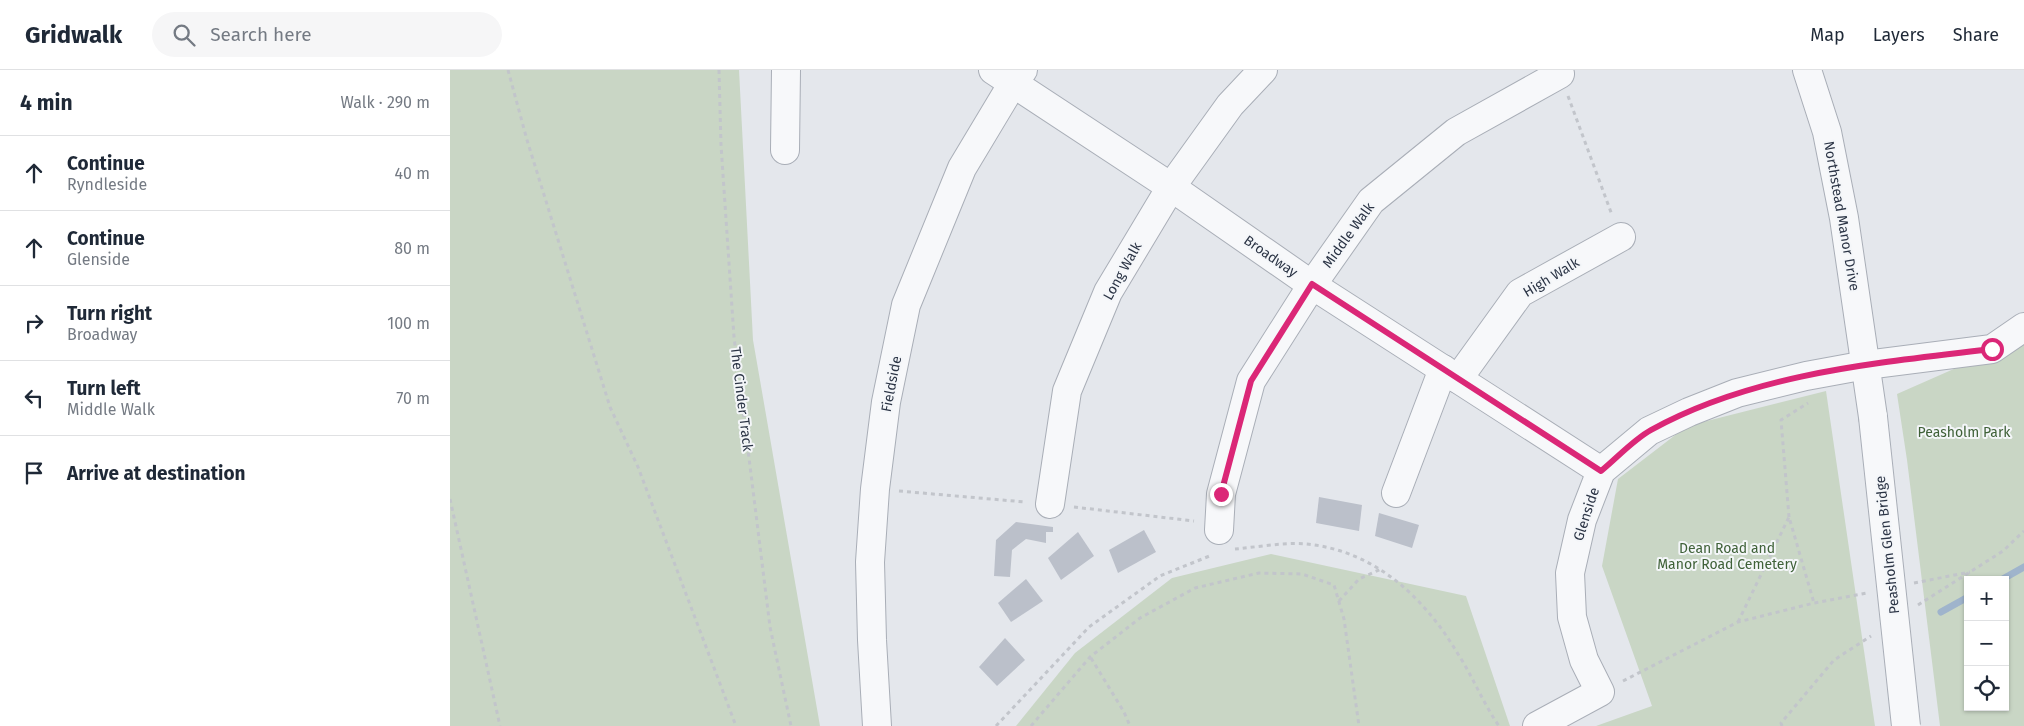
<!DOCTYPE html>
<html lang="en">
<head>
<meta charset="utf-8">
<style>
	:root { --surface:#fff; --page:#f6f6f7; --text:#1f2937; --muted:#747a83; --line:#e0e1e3 }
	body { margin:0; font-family:"Fira Sans",sans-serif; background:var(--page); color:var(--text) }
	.controls { position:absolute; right:15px; bottom:15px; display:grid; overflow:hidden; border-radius:0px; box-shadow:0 1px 4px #0004 }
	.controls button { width:45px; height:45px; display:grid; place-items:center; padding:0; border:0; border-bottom:1px solid var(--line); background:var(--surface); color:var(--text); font:25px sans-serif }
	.stop { position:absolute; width:15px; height:15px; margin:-11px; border:4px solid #db2777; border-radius:50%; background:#fff }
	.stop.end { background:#db2777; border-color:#fff; box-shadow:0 1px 5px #0008 }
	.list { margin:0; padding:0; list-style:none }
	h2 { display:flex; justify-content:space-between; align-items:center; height:65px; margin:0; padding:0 20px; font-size:21px }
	h2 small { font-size:16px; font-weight:400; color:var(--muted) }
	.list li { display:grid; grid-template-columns:32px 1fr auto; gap:15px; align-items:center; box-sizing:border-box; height:75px; padding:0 20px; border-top:1px solid var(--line) }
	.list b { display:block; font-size:19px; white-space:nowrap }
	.list p { margin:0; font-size:16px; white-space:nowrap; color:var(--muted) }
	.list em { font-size:16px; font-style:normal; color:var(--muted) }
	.icon { flex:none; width:28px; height:28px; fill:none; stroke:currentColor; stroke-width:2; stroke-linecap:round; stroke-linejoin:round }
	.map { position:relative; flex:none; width:1574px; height:656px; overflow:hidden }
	header { display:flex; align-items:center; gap:30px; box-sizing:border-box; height:70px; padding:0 25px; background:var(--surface); border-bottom:1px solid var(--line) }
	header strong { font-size:24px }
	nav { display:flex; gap:28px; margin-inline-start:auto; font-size:18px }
	.search { width:350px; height:45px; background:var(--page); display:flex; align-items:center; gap:12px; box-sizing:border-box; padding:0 18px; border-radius:28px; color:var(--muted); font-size:19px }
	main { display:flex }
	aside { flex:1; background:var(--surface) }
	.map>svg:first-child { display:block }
	.green { fill:#c9d6c5; fill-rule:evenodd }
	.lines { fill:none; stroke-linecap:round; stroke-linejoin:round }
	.stream { stroke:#9fb4cc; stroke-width:7 }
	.building { fill:#bbc0ca }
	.minor-casing { stroke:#a9aeb7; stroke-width:30 }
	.path { stroke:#c2c5cb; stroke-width:3; stroke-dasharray:4 4; stroke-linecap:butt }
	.minor { stroke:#f7f8fa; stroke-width:28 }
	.minor-bridge-casing { stroke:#a9aeb7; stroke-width:30; stroke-linecap:butt }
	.minor-bridge { stroke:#f7f8fa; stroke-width:28 }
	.route { stroke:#db2777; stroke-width:6 }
	.labels { text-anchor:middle; stroke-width:4; stroke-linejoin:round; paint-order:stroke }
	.street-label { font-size:14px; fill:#2b3445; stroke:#f4f6f9 }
	.park-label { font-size:14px; fill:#3f6138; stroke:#f4f6f9 }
</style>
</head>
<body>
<header>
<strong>Gridwalk</strong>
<div class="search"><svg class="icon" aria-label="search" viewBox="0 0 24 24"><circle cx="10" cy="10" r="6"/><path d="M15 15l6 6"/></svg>Search here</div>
<nav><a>Map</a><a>Layers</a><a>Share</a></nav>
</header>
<main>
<aside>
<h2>4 min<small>Walk · 290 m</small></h2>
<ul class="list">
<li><svg class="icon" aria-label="ahead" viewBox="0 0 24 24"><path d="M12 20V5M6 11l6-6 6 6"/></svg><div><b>Continue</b><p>Ryndleside</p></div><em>40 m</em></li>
<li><svg class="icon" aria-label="ahead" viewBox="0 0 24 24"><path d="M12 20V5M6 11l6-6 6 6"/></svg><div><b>Continue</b><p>Glenside</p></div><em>80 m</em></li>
<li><svg class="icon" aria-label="right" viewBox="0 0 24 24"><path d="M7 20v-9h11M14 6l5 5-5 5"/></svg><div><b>Turn right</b><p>Broadway</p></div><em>100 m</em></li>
<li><svg class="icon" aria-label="left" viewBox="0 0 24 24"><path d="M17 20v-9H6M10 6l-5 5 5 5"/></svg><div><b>Turn left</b><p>Middle Walk</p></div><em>70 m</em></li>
<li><svg class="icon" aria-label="arrive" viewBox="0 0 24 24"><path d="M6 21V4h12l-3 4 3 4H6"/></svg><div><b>Arrive at destination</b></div></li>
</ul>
</aside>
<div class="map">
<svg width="1574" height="656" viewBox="0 0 1574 656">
	<rect width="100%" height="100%" fill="#e4e7ec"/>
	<g class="green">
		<polygon points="0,0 289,0 303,270 370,656 0,656"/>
		<path d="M1574,268v388h-84l-33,-266 -10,-66zM1518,510h37v127h-37z"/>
		<polygon points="1376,321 1425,656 1146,656 1202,636 1152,496 1168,409 1237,356"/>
		<polygon points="821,484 1016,526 1060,656 566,656 625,583 722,508"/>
	</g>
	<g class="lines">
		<g class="stream">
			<polyline points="1551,510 1574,497"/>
			<polyline points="1491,542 1518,527"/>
		</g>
	</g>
	<g class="building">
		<polygon points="869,427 912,435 909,461 866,453"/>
		<polygon points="929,443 969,455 962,478 925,466"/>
		<polygon points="566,452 603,457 603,462 596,462 596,473 576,469 562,480 560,507 544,506 546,470"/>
		<polygon points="694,460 706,482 668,503 659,480"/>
		<polygon points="628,462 644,486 611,510 598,488"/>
		<polygon points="576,509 593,531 561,552 548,533"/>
		<polygon points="555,568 575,590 547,616 529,597"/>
	</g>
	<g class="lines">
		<g class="minor-casing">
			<g id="minor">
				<polyline points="543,0 721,117 862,215 1151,401"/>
				<polyline points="1357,0 1377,62 1394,148 1423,347"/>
				<polyline points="335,80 336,0"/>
				<polyline points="1008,309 1070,223 1171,167"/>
				<polyline points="946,423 993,299"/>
				<polyline points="600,434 617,321 658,222 721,117 780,35 813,0"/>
				<polyline points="769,460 771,424 801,311 862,215 921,131 1006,62 1110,4"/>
				<polyline points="427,656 422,570 420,492 425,419 436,332 456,235 512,98 563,13 573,0"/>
				<polyline points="1087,656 1150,622 1134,590 1122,547 1120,503 1132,450 1151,401 1199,361 1239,342 1287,323 1356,306 1416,295 1542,279 1574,257"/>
			</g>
		</g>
		<g class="path">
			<polyline points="58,0 77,70 160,337 188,397 286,656"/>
			<polyline points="269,0 271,75 284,267 320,557 341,656"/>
			<polyline points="1118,26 1162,145"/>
			<polyline points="449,421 575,432"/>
			<polyline points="0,429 50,656"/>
			<polyline points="624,437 744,451"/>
			<polyline points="1339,447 1331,350 1358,333"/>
			<path d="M785,479c23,-2 49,-7 72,-5 68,7 117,53 151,110 15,23 25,49 41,72"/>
			<polyline points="1464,513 1520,502"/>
			<polyline points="889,531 909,509 931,499"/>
			<polyline points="1468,535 1553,481 1574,461"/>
			<polyline points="1288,552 1339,447 1364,533"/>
			<polyline points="641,588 674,642 680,656"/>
			<polyline points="1173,611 1288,552 1364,533 1417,523"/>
			<polyline points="546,656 639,557 710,506 762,485"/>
			<polyline points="581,656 640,587 690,548 745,518 809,503 852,504 884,515 894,549 909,656"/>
			<polyline points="1332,656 1331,653 1384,590 1421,566"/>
		</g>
		<use href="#minor" class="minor"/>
		<g class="minor-bridge-casing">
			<polyline id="minor-bridge" points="1423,347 1456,656"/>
		</g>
		<use href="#minor-bridge" class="minor-bridge"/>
	</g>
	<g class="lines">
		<path class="route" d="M771,424l30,-113 61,-97 289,187c16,-13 32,-31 50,-41 103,-57 226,-67 341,-81"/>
	</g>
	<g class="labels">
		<g class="street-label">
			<text transform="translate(1392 146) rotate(80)" y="5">Northstead Manor Drive</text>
			<text transform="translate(898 165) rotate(-54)" y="5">Middle Walk</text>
			<text transform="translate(821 186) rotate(35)" y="5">Broadway</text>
			<text transform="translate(672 201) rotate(-61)" y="5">Long Walk</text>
			<text transform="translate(1101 207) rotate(-31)" y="5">High Walk</text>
			<text transform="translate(441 314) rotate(-79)" y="5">Fieldside</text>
			<text transform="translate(292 329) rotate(83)" y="5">The Cinder Track</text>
			<text transform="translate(1136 444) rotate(-72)" y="5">Glenside</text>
			<text transform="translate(1437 475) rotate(-96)" y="5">Peasholm Glen Bridge</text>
		</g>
		<g class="park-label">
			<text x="1514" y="367">Peasholm Park</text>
			<text x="1277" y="483">Dean Road and<tspan x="1277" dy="16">Manor Road Cemetery</tspan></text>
		</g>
	</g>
</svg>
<div class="controls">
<button>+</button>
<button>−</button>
<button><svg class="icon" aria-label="locate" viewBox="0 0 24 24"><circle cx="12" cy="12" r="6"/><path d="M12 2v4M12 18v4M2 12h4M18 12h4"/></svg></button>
</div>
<div class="stop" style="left:1542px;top:279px"></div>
<div class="stop end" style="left:771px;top:424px"></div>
</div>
</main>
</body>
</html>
